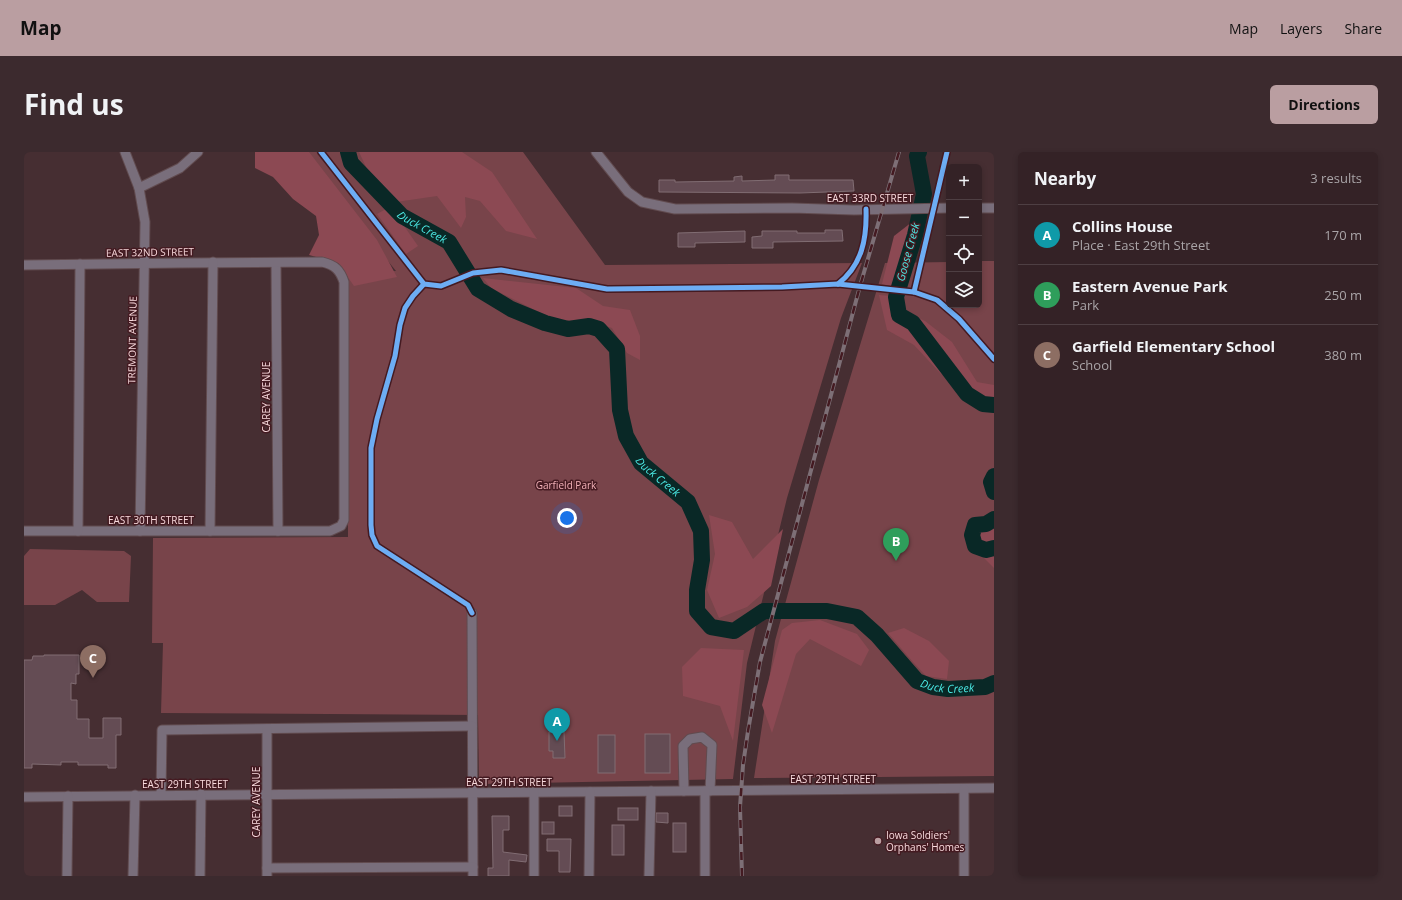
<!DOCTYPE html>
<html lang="en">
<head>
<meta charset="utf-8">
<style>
	:root { --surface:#342226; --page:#3c2a2e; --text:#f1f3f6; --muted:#a9a4a7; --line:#4e3f43; --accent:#ba9ea1 }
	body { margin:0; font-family:"Open Sans",sans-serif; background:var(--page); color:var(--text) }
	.controls { position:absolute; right:12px; top:12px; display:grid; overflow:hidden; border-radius:6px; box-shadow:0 2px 6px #0003 }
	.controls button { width:36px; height:36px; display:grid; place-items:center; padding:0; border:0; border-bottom:1px solid var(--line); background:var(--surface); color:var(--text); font:20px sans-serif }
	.you { position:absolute; left:543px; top:366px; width:14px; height:14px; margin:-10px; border:3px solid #fff; border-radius:50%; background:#1a73e8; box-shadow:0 0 0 6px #1a73e833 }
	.badge { display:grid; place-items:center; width:26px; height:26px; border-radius:50%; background:var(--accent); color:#fff; font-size:13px; font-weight:700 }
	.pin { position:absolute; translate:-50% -33px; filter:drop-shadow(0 1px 2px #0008) }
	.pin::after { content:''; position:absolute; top:21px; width:14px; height:12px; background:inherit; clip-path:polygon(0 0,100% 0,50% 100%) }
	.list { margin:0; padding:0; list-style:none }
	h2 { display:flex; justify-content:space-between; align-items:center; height:52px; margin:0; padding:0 16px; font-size:17px }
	h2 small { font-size:13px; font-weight:400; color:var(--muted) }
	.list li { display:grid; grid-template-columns:26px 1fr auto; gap:12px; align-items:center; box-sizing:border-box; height:60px; padding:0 16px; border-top:1px solid var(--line) }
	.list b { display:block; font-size:15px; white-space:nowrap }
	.list p { margin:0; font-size:13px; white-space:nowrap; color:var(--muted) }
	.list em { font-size:13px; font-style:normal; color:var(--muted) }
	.icon { flex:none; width:22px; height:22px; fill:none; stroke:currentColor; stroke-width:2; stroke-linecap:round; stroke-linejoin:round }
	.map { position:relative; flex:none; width:970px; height:724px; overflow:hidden; border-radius:6px }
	header { display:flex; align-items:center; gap:24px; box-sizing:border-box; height:56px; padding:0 20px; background:var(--accent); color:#111 }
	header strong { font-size:19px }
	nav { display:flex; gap:22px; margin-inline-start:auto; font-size:14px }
	.intro { display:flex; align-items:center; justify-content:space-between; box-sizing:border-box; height:96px; padding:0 24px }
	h1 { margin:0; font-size:28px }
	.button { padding:10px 18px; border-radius:6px; background:var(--accent); color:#111; font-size:14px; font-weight:700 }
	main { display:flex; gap:24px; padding:0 24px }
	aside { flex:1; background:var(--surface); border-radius:6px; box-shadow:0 2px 6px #0003 }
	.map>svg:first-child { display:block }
	.green { fill:#78444a }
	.forest { fill:#8c4953 }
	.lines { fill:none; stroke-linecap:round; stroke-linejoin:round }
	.river { stroke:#092826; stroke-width:16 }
	.building { fill:#644c54; stroke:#816d73 }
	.minor-casing { stroke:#614b4f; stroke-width:11 }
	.minor { stroke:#796e7b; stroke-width:9 }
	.rail-casing { stroke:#7d6f76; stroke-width:4 }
	.rail { stroke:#441a21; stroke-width:2.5; stroke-dasharray:8; stroke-linecap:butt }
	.cycleway-casing { stroke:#441a21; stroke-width:8 }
	.cycleway { stroke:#6dadf4; stroke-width:5 }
	.poi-dot { fill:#ba9ea1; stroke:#441a21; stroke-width:1.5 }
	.labels { text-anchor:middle; stroke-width:3; stroke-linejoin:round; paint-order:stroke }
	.street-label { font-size:10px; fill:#f8dadd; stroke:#441a21 }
	.park-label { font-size:10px; fill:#f3b1b8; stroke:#441a21 }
	.poi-label { font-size:10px; fill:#f8dadd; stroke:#441a21; text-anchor:start }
	.water-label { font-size:11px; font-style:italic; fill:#4beae5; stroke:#441a21 }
</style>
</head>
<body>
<header>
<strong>Map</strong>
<nav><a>Map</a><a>Layers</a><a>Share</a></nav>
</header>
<div class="intro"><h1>Find us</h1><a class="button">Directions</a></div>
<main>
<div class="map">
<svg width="970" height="724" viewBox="0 0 970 724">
	<rect width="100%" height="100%" fill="#462e32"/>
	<g class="green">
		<polygon points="276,0 499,0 581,113 838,111 817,166 763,346 723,511 709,627 455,632 454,563 137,561 139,491 128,491 129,386 324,385 324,120 372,119"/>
		<polygon points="955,109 970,109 970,624 730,626 751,489 795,328 861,111 925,110 925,153 955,153"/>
		<polygon points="6,397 100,399 107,404 105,450 73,450 58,438 31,453 0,453 0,404"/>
	</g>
	<g class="forest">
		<polygon points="231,0 285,0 353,88 373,125 330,134 314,111 285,103 295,83 292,64 269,47 249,25 231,16"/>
		<polygon points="335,0 438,0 468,20 513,87 482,79 456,49 441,45 442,65 437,76 413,44 372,50 344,19"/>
		<polygon points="362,57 378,71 394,94 382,102 353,62"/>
		<polygon points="888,70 869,135 858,132 870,84"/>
		<polygon points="459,126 552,136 579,154 606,158 616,184 616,208 603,201 588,176 563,168 537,171 467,136"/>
		<polygon points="855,143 879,145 882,160 901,169 928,190 953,230 970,233 970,248 962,247 917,222 890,193 863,178"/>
		<polygon points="685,363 708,370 729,407 759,377 747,434 723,455 695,466 683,438 691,402"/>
		<polygon points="970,367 970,416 945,391"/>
		<polygon points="796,468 833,482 845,498 837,514 786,487 772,502 748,581 738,553 758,478 768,471"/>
		<polygon points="880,476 905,489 925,509 923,527 902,524 889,510 864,481"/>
		<polygon points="677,496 720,498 709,589 696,554 659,544 658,515"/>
	</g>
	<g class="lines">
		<g class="river">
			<path id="s1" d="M324,0l3,11 51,53 47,26 29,47 33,20 34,14 23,6 21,-3 10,3 18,20 3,61 6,26 15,27 47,39 13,29 1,29 -5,30v21l14,16 23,4 30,-20h63l30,6 20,18 40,46 16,6 15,2 37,-2 9,-4"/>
			<polyline points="895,0 893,4 900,42 891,83 872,145 875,163 889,171 943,242 959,252 970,253"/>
			<polyline points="970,324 967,330 970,340"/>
			<polyline points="970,367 962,372 951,373 948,383 951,394 962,398 970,396"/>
		</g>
	</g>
	<g class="building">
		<polygon points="751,23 765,23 765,28 829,28 830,39 776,41 635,40 635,28 651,28 651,30 710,29 710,25 718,24 718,29 751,28"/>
		<polygon points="801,78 818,78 819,89 749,90 749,96 728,96 728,85 738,84 738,79 773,79 773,81 801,81"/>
		<polygon points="721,79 721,90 671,91 671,95 654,95 654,81"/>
		<polygon points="20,503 55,503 55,522 52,522 52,532 47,531 47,548 53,548 53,567 65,567 65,586 79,586 79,566 97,566 97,583 92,583 92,616 84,616 84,613 54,613 54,610 37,610 37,613 8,612 8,616 0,616 0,508 8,508 9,504 20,504"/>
		<polygon points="525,580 540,580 541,606 529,606 529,599 525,599"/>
		<rect x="621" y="582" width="25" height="39"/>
		<rect x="574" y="583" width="17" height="38"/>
		<rect x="535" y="654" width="13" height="10"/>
		<rect x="594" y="656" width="20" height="12"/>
		<polygon points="632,661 644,661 644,671 632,670"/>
		<polygon points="468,664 485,664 485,678 479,678 479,700 503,703 502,710 485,708 485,724 464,724 464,716 469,716"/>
		<rect x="518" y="670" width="12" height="12"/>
		<rect x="649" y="671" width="13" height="29"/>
		<rect x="588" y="673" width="12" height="30"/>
		<polygon points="523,687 547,687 546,720 535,720 535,699 523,699"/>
	</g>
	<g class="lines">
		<g class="minor-casing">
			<g id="minor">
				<polyline points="101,0 115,36 121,70 116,379"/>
				<polyline points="572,0 604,40 618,50 651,57 768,56 830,58 925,56"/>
				<polyline points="115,36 156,16 174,0"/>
				<polyline points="955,56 970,56"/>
				<polyline points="252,111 254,379"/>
				<path d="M0,113l157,-2 141,-1c13,3 18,8 22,20v238l-3,6 -11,5h-306"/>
				<polyline points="54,379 56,112"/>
				<polyline points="186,379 189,110"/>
				<polyline points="448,461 449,724"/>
				<polyline points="660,639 659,594 666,587 678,585 688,593 686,639"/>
				<polyline points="137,643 138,578 448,574"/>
				<polyline points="0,645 970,636"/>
				<polyline points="243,716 449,715"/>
				<polyline points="43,724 44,644"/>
				<polyline points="109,724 111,643"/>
				<polyline points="176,724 177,642"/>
				<polyline points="243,724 243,577"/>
				<polyline points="510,724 510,640"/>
				<polyline points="565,724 566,640"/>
				<polyline points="625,724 627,639"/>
				<polyline points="681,724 681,639"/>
				<polyline points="940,724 940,637"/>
			</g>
		</g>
		<use href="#minor" class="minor"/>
		<g class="rail-casing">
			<polyline id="rail" points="718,724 716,655 719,613 724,579 736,510 836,134 875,0"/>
		</g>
		<use href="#rail" class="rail"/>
		<g class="cycleway-casing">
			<g id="cycleway">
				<polyline points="297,0 400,132 417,134 449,121 477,118 583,137 758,135 814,132 890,140 913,148 935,167 970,207"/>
				<polyline points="400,132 389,144 381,156 376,173 371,204 353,267 347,296 347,373 348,383 353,394 444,453 448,461"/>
				<path d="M814,132c24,-19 29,-45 28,-75"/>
				<polyline points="890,140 923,0"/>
			</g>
		</g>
		<use href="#cycleway" class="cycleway"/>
	</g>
	<circle class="poi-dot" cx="854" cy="689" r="4"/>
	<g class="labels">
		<g class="street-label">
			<text x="846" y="50">EAST 33RD STREET</text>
			<text transform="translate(126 100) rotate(-1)" y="4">EAST 32ND STREET</text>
			<text transform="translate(108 188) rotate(-89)" y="4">TREMONT AVENUE</text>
			<text transform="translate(242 245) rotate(-90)" y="4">CAREY AVENUE</text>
			<text x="127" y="372">EAST 30TH STREET</text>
			<text x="809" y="631">EAST 29TH STREET</text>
			<text x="485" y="634">EAST 29TH STREET</text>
			<text x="161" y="636">EAST 29TH STREET</text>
			<text transform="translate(232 650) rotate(-90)" y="4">CAREY AVENUE</text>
		</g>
		<g class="park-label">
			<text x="542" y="337">Garfield Park</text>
		</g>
		<g class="poi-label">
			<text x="862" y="687">Iowa Soldiers'<tspan x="862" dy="12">Orphans' Homes</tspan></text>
		</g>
		<g class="water-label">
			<text dy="4" stroke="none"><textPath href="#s1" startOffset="108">Duck Creek</textPath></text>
			<text transform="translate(884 100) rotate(-75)" y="4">Goose Creek</text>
			<text dy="4" stroke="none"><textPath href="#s1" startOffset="492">Duck Creek</textPath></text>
			<text dy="4" stroke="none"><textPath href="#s1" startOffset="937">Duck Creek</textPath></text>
		</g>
	</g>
</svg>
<div class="controls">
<button>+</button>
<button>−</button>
<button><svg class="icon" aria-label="locate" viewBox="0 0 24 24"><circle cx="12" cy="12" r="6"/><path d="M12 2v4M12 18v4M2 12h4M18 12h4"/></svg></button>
<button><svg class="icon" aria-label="layers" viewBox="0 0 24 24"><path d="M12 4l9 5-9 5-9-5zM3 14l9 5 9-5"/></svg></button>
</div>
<div class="you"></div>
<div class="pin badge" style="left:533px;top:589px;background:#0f9aa8">A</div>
<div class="pin badge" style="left:872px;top:409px;background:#2e9e5b">B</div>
<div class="pin badge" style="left:69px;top:526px;background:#8d6e63">C</div>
</div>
<aside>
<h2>Nearby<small>3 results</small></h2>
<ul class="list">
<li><span class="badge" style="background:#0f9aa8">A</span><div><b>Collins House</b><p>Place · East 29th Street</p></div><em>170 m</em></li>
<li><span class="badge" style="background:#2e9e5b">B</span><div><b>Eastern Avenue Park</b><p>Park</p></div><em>250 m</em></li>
<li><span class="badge" style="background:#8d6e63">C</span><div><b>Garfield Elementary School</b><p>School</p></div><em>380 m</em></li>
</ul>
</aside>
</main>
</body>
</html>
